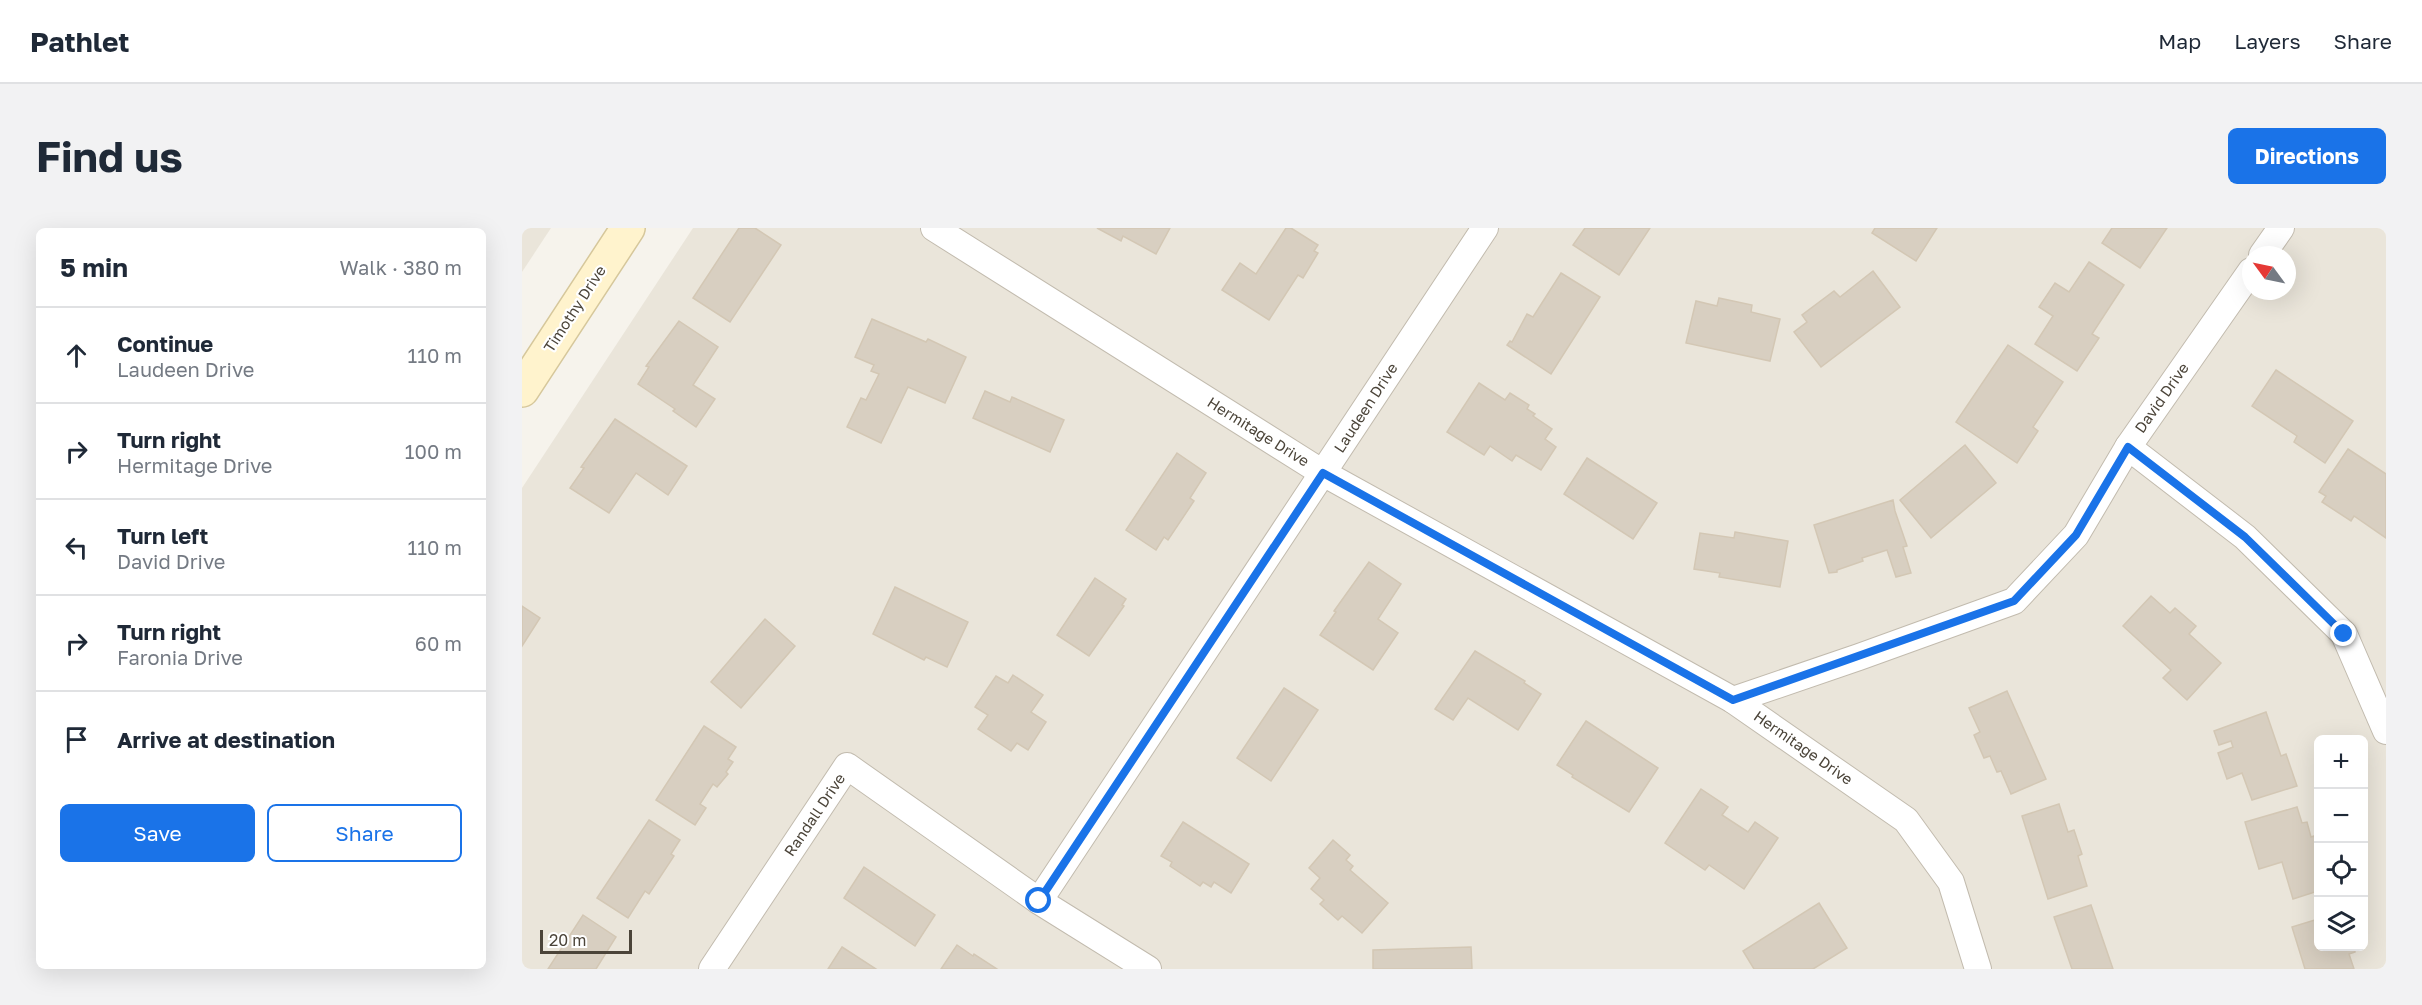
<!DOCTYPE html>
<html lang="en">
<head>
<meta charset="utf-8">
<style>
	:root { --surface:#fff; --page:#f2f2f3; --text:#1f2937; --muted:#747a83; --line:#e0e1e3; --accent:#1a73e8 }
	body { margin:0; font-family:"Golos Text",sans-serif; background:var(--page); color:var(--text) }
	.controls { position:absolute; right:18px; bottom:18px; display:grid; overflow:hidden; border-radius:9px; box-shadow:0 6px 24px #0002 }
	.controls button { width:54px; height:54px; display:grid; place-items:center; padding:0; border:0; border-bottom:2px solid var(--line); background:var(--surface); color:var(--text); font:30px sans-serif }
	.compass { position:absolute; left:1720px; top:18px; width:54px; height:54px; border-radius:50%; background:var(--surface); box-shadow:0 6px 24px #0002; rotate:303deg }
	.scale { position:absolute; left:18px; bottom:15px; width:92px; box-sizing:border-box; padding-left:6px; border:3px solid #4b4439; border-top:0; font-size:16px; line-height:21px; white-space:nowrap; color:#4b4439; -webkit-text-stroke:4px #fff; paint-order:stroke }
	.stop { position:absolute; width:18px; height:18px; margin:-14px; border:4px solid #1a73e8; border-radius:50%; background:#fff }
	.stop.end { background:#1a73e8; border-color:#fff; box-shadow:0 2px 6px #0008 }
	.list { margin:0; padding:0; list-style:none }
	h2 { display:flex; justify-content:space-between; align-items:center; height:78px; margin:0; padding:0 24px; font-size:26px }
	h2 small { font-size:20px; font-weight:400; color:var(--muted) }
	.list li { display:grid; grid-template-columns:39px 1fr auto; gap:18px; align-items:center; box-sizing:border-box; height:96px; padding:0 24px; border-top:2px solid var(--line) }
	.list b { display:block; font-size:22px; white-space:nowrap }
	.list p { margin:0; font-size:20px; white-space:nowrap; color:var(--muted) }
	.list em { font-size:20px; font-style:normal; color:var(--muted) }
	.actions { display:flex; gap:12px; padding:18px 24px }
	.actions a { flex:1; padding:14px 0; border:2px solid var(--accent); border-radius:9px; text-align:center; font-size:21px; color:var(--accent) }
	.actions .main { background:var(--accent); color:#fff }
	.icon { flex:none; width:33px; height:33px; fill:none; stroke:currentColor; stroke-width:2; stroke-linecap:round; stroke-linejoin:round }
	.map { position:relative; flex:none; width:1864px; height:741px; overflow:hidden; border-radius:9px }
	header { display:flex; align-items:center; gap:36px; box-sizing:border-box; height:84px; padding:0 30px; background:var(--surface); border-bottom:2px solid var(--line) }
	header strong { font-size:28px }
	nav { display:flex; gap:33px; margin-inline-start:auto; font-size:21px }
	.intro { display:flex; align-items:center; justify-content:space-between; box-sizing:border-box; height:144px; padding:0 36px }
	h1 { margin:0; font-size:42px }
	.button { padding:15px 27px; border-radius:9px; background:var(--accent); color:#fff; font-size:21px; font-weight:700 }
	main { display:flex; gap:36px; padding:0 36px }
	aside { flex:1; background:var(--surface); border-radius:9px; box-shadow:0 6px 24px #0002 }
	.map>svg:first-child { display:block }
	.residential { fill:#eae5da; fill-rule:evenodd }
	.building { fill:#d8cfc1; stroke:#d3c7b4; stroke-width:1.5 }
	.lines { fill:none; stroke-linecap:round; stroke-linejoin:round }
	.street-casing { stroke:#c2bbae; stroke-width:28 }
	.secondary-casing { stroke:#d6c79b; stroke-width:36 }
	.street { stroke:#fff; stroke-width:26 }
	.secondary { stroke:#fff3cd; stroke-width:33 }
	.route { stroke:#1a73e8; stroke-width:8 }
	.labels { text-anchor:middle; stroke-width:4.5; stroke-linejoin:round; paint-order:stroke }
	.street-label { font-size:15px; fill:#4b4439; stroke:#fff }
</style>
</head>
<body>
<header>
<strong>Pathlet</strong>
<nav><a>Map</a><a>Layers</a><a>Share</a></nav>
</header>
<div class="intro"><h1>Find us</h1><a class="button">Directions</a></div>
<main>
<aside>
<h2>5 min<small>Walk · 380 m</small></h2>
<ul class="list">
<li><svg class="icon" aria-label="ahead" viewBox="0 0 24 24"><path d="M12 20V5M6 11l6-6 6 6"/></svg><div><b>Continue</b><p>Laudeen Drive</p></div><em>110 m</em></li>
<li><svg class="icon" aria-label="right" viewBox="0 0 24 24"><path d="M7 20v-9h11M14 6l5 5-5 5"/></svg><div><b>Turn right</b><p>Hermitage Drive</p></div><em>100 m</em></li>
<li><svg class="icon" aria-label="left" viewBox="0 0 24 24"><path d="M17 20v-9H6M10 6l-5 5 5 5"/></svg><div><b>Turn left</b><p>David Drive</p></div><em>110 m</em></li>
<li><svg class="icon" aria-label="right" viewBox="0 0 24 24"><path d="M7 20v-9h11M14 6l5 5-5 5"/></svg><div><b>Turn right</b><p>Faronia Drive</p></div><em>60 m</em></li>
<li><svg class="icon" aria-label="arrive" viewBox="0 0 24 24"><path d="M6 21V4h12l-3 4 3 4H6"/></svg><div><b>Arrive at destination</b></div></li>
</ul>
<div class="actions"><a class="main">Save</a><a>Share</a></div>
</aside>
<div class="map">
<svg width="1864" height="741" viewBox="0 0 1864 741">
	<rect width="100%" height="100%" fill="#f6f3ec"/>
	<g class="residential">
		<polygon points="0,0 29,0 0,44"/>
		<path d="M171,0h1693v741h-1864v-481zM1729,27h36v36h-36zM1796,512h46v206h-46z"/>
	</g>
	<g class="building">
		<polygon points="217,0 233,0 259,17 208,94 171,70"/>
		<polygon points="575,0 648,0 634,26 601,8 599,13"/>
		<polygon points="764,0 769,0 796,17 792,23 796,25 781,50 776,47 747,92 700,62 718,35 734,46"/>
		<polygon points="1063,0 1128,0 1097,47 1051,17"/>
		<polygon points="1353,0 1415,0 1394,33 1350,5"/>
		<polygon points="1590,0 1645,0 1618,40 1580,15"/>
		<polygon points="1567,34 1602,57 1570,106 1577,110 1555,143 1513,116 1531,88 1517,79 1533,55 1547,64"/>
		<polygon points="1351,43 1378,79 1299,139 1272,104 1285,94 1280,87 1312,63 1318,69"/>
		<polygon points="1039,45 1078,69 1029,146 985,117 988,113 990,114 1005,86 1011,89"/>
		<polygon points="1197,70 1230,77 1229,84 1258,91 1248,133 1164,115 1174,73 1195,78"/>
		<polygon points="350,91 404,114 406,111 444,129 423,175 386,159 359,215 325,199 339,170 344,172 357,146 349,143 352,137 333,129"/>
		<polygon points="157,93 196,119 171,157 193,171 174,199 151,183 153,181 116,156 127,139 124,138"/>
		<polygon points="1486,117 1541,154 1511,199 1516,203 1495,235 1434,194"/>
		<polygon points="1754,142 1831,193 1803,235 1772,214 1775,208 1730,178"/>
		<polygon points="957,155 983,172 988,165 1007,177 1005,181 1013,186 1011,188 1030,201 1023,211 1034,219 1019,242 994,227 990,233 968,218 962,227 925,204"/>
		<polygon points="463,163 488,174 490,169 542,192 528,224 451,190"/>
		<polygon points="93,191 165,238 146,267 114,245 87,285 48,260 62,240 59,239"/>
		<polygon points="1443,217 1474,255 1409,310 1378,272"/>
		<polygon points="1826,221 1864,246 1864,310 1832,288 1829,293 1800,274 1804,268 1797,264"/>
		<polygon points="655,225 684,245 668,270 672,273 646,312 642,309 634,322 604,302"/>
		<polygon points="1065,230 1135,275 1111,311 1042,266"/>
		<polygon points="1371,272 1373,283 1385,318 1381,319 1389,345 1374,349 1365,322 1340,330 1341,333 1315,342 1315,344 1307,345 1292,297"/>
		<polygon points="1213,304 1266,313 1258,359 1197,349 1198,345 1172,341 1178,305 1212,310"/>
		<polygon points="847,334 879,356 856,391 876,405 851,442 798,407 814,384 812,383"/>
		<polygon points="573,350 604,371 600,377 602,378 567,428 535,407"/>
		<polygon points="373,359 446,394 425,439 404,429 402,432 351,406"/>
		<polygon points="1629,368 1648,385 1653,380 1674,398 1667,406 1699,435 1665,472 1641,450 1649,442 1601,398"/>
		<polygon points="0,378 18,390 0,418"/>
		<polygon points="243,391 273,418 219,480 189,454"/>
		<polygon points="953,423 1003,453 1002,455 1019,466 996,502 946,470 931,492 913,481"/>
		<polygon points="491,447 521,467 509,484 524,494 506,522 495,515 489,523 456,501 466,487 453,479 474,448 486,455"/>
		<polygon points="762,460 796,482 749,553 715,530"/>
		<polygon points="1485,463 1524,551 1489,566 1479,543 1475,544 1468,528 1462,530 1452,507 1458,504 1447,480"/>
		<polygon points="1744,484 1759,528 1764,526 1775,558 1730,572 1720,545 1705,551 1696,525 1711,519 1709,513 1697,517 1692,503"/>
		<polygon points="1064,493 1136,540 1107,584 1050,549 1051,547 1035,537"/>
		<polygon points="182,498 214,519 206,531 211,534 204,544 206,546 195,559 191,556 178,576 184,580 173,597 134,572"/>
		<polygon points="1179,561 1206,579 1200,587 1226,604 1233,594 1256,610 1222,661 1187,637 1183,642 1143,615"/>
		<polygon points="1537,576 1546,604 1552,602 1560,626 1556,628 1565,658 1526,671 1500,588"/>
		<polygon points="1775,579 1780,595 1785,594 1789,609 1792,608 1794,614 1796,613 1796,663 1771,671 1760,634 1737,641 1723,594"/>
		<polygon points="127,592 158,612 149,626 152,628 127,666 123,663 106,690 75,670"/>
		<polygon points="661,594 727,636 709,665 692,654 689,659 681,654 678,658 648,638 650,634 639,628"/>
		<polygon points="811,612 828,627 824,632 831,638 828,642 866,675 840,705 820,688 816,692 798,676 802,672 789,661 798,650 787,640"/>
		<polygon points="342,639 413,687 393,718 322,670"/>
		<polygon points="1297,675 1325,720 1291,741 1232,741 1221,723"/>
		<polygon points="1569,677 1591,741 1550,741 1532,689"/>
		<polygon points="61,687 94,709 74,741 26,741"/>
		<polygon points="1796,691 1796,718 1832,718 1833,724 1827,726 1832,741 1783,741 1770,699"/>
		<polygon points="435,717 451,728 452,726 475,741 419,741"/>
		<polygon points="320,719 354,741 306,741"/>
		<polygon points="949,719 950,741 851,741 851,722"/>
	</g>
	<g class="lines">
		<g class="street-casing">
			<g id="street">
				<polyline points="412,0 801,245 1211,472 1384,592 1429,654 1456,741"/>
				<polyline points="1740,27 1759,0"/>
				<polyline points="1606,219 1723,309 1822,406 1864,503"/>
				<polyline points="1211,472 1337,429 1492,373 1554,307 1606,219 1729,43"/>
				<polyline points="517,673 963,0"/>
				<polyline points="190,741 325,538 517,673 626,741"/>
			</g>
		</g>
		<g class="secondary-casing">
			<polyline id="secondary" points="0,162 106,0"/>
		</g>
		<use href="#street" class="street"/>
		<use href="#secondary" class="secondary"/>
	</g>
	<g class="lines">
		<polyline class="route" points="517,673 801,245 1211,472 1492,373 1554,307 1606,219 1723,309 1822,406"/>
	</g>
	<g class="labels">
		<g class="street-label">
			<text transform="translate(53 81) rotate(-57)" y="5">Timothy Drive</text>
			<text transform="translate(1640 170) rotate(-55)" y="5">David Drive</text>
			<text transform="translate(844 180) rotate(-57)" y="5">Laudeen Drive</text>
			<text transform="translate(736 204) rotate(32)" y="5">Hermitage Drive</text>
			<text transform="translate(1281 520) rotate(35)" y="5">Hermitage Drive</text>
			<text transform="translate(293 587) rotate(-56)" y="5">Randall Drive</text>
		</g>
	</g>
</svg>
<div class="controls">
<button>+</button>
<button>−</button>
<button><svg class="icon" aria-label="locate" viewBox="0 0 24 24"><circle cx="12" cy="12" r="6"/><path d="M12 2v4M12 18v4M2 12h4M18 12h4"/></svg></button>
<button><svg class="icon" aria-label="layers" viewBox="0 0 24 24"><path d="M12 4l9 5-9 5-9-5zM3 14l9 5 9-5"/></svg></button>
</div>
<svg class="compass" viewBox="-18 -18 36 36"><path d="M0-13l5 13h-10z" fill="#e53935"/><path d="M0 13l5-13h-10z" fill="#747a83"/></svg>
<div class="scale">20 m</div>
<div class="stop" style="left:517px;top:673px"></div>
<div class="stop end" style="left:1822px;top:406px"></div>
</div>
</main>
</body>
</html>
